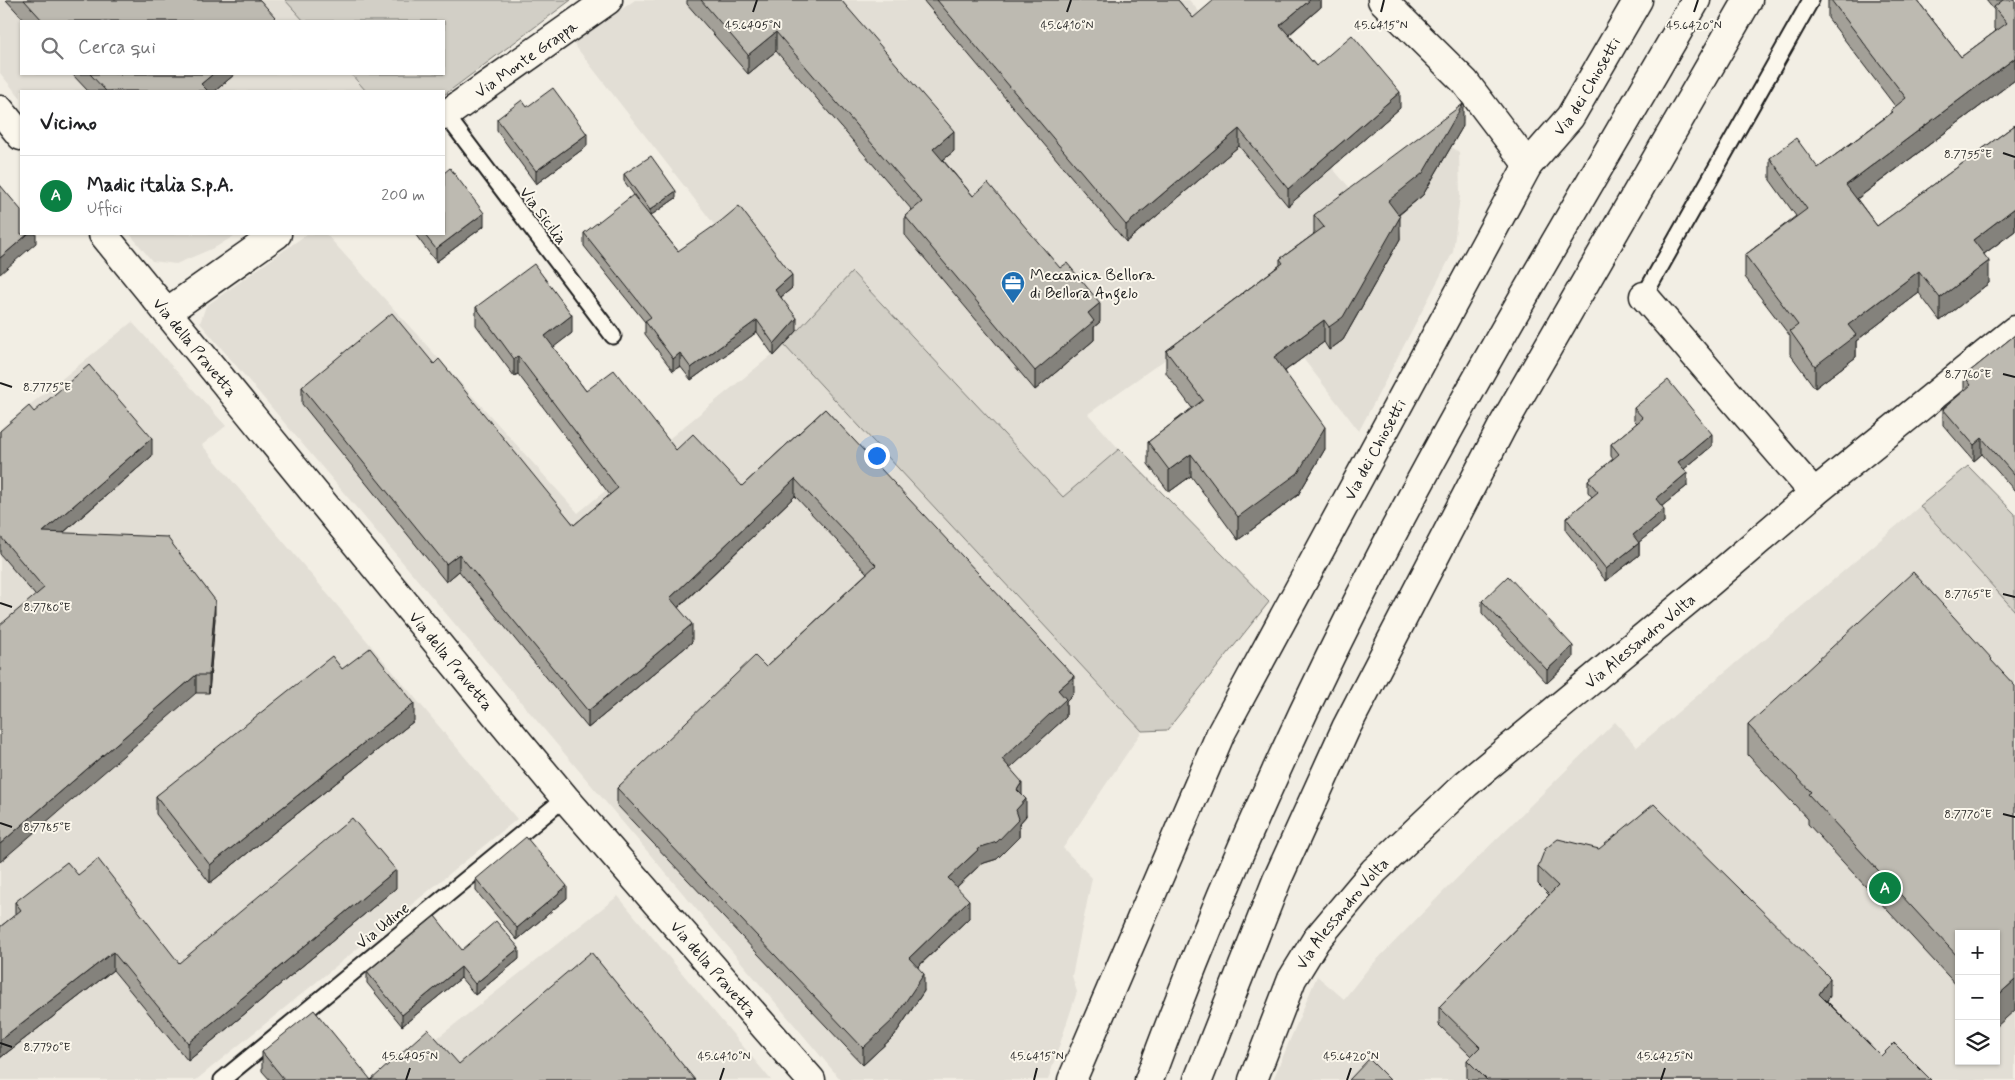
<!DOCTYPE html>
<html lang="it">
<head>
<meta charset="utf-8">
<style>
	:root { --surface:#fff; --page:#f6f6f6; --text:#202124; --muted:#757577; --line:#e0e0e0; --accent:#0b8043 }
	body { margin:0; font-family:Mynerve,sans-serif; background:var(--page); color:var(--text) }
	.controls { position:absolute; right:15px; bottom:15px; display:grid; overflow:hidden; border-radius:0px; box-shadow:0 1px 4px #0004 }
	.controls button { width:45px; height:45px; display:grid; place-items:center; padding:0; border:0; border-bottom:1px solid var(--line); background:var(--surface); color:var(--text); font:25px sans-serif }
	.you { position:absolute; left:876px; top:455px; width:18px; height:18px; margin:-12px; border:4px solid #fff; border-radius:50%; background:#1a73e8; box-shadow:0 0 0 8px #1a73e833 }
	.badge { display:grid; place-items:center; width:32px; height:32px; border-radius:50%; background:var(--accent); color:#fff; font-size:16px; font-weight:700 }
	.pin { position:absolute; translate:-50% -50%; border:2px solid #fff; box-shadow:0 1px 5px #0006 }
	.list { margin:0; padding:0; list-style:none }
	h2 { display:flex; justify-content:space-between; align-items:center; height:65px; margin:0; padding:0 20px; font-size:21px }
	h2 small { font-size:16px; font-weight:400; color:var(--muted) }
	.list li { display:grid; grid-template-columns:32px 1fr auto; gap:15px; align-items:center; box-sizing:border-box; height:80px; padding:0 20px; border-top:1px solid var(--line) }
	.list b { display:block; font-size:19px; white-space:nowrap }
	.list p { margin:0; font-size:16px; white-space:nowrap; color:var(--muted) }
	.list em { font-size:16px; font-style:normal; color:var(--muted) }
	.icon { flex:none; width:28px; height:28px; fill:none; stroke:currentColor; stroke-width:2; stroke-linecap:round; stroke-linejoin:round }
	.map { position:relative; flex:none; width:2015px; height:1080px; overflow:hidden }
	.search { position:absolute; background:var(--surface); box-shadow:0 1px 4px #0004; left:20px; top:20px; width:425px; height:55px; display:flex; align-items:center; gap:12px; box-sizing:border-box; padding:0 18px; border-radius:0px; color:var(--muted); font-size:19px }
	.panel { position:absolute; background:var(--surface); box-shadow:0 1px 4px #0004; left:20px; top:90px; width:425px; height:145px; border-radius:0px }
	.map>svg:first-child { display:block }
	.built { fill:#e2ded5; fill-rule:evenodd }
	.green { fill:#d2cfc6; stroke:#777671 }
	.lines { fill:none; stroke-linecap:round; stroke-linejoin:round }
	.service-casing { stroke:#1c1c1c; stroke-width:19 }
	.minor-casing { stroke:#1c1c1c; stroke-width:31 }
	.tertiary-casing { stroke:#1c1c1c; stroke-width:31 }
	.trunk-casing { stroke:#1c1c1c; stroke-width:31 }
	.service { stroke:#fbf7ec; stroke-width:15 }
	.minor { stroke:#fbf7ec; stroke-width:28 }
	.tertiary { stroke:#fbf7ec; stroke-width:28 }
	.trunk { stroke:#fbf7ec; stroke-width:28 }
	.wall { fill:#a3a098; stroke:#1c1c1c }
	.shaded-wall { fill:#84827c; stroke:#1c1c1c }
	.building { fill:#bdbab1; stroke:#1c1c1c }
	.ticks { fill:none; stroke:#1c1c1c; stroke-width:2 }
	.labels { text-anchor:middle; stroke-width:4; stroke-linejoin:round; paint-order:stroke }
	.street-label { font-size:16px; fill:#1c1c1c; stroke:#fbf7ec }
	.poi-label { font-size:16px; fill:#1c1c1c; stroke:#fbf7ec; text-anchor:start }
	.ticks-label { font-size:12px; text-anchor:middle; fill:#1c1c1c; stroke:#fbf7ec; stroke-width:4; stroke-linejoin:round; paint-order:stroke }
</style>
</head>
<body>
<div class="map">
<svg width="2015" height="1080" viewBox="0 0 2015 1080">
	<rect width="100%" height="100%" fill="#f2eee4"/>
	<filter id="ink" filterUnits="userSpaceOnUse"><feTurbulence type="fractalNoise" baseFrequency=".02" numOctaves="2"/><feDisplacementMap in="SourceGraphic" scale="10" xChannelSelector="R" yChannelSelector="G"/><feConvolveMatrix kernelMatrix="1 2 1 2 8 2 1 2 1" color-interpolation-filters="sRGB"/></filter>
	<g filter="url(#ink)">
		<g class="built">
			<polygon points="0,0 285,0 304,21 21,21 21,74 351,74 366,91 21,91 21,99 0,73"/>
			<polygon points="635,0 1189,0 1340,177 1362,201 1443,141 1459,152 1460,196 1453,252 1359,431 1255,296 1088,414 1119,449 1063,498 853,272 797,331 573,43"/>
			<polygon points="130,234 237,234 216,247 176,264 152,261"/>
			<polygon points="307,234 326,234 578,513 784,345 1142,731 1063,848 1092,878 1072,976 1077,992 1048,1080 841,1080 200,323 206,306"/>
			<polygon points="132,322 226,426 202,445 517,819 196,1080 0,1080 0,429"/>
			<path d="M1920,506l95,105v469h-742l44,-104 27,23 23,-29 77,-79 171,-169 22,25zM1959,934h37v127h-37z"/>
			<polygon points="618,896 771,1080 384,1080"/>
		</g>
		<g class="green">
			<polygon points="285,0 571,0 444,95 444,91 366,91 351,74 444,74 444,21 304,21"/>
			<polygon points="852,272 1063,497 1119,449 1269,602 1167,730 1142,731 784,345"/>
			<polygon points="1968,466 2015,514 2015,611 1920,506"/>
		</g>
		<g class="lines">
			<g class="service-casing">
				<g id="service">
					<polyline points="446,115 613,336"/>
					<polyline points="1644,296 1811,0"/>
					<polyline points="222,1080 565,798"/>
				</g>
			</g>
			<g class="minor-casing">
				<g id="minor">
					<polyline points="1382,0 1465,82 1528,165"/>
					<polyline points="0,110 21,136"/>
					<path id="s1" d="M444,116l164,-116"/>
					<path id="s2" d="M103,234l398,487 64,77 246,282"/>
					<polyline points="1644,296 1814,493"/>
					<polyline points="167,312 277,234"/>
				</g>
			</g>
			<g class="tertiary-casing">
				<g id="tertiary">
					<path id="s3" d="M1072,1080l148,-345 308,-570 42,-48 68,-117"/>
					<path id="s4" d="M1253,1080l39,-101 24,-39 58,-69 92,-87 243,-201 105,-90 201,-163"/>
				</g>
			</g>
			<g class="trunk-casing">
				<g id="trunk">
					<path d="M1149,1080c67,-183 147,-361 237,-534 97,-186 206,-365 310,-546"/>
					<polyline points="1198,1080 1277,880 1346,728 1502,427 1748,0"/>
				</g>
			</g>
			<use href="#service" class="service"/>
			<use href="#minor" class="minor"/>
			<use href="#tertiary" class="tertiary"/>
			<use href="#trunk" class="trunk"/>
		</g>
		<g class="wall">
			<polygon points="6,0 260,0 275,21 25,21"/>
			<polygon points="687,0 841,0 954,151 943,160 973,196 1100,322 1094,327 1094,340 1035,390 905,235 905,216 912,210 776,51 748,74 687,4"/>
			<polygon points="923,0 1178,0 1193,18 1321,0 1321,7 1289,35 1316,66 1400,108 1288,206 1239,146 1126,242"/>
			<polygon points="1828,0 1917,0 1961,57 1996,31 1994,29 1994,10 1986,0 2015,0 2015,80 1857,199 1877,226 2015,125 2015,231 1984,254 1989,283 1940,321 1919,293 1856,341 1856,357 1815,388 1790,354 1790,336 1745,277 1745,255 1796,216 1770,180 1770,158 1818,168 1891,113 1891,110 1895,106 1828,18"/>
			<polygon points="72,74 235,74 215,91 88,91"/>
			<polygon points="527,107 587,146 536,184 497,131 497,119"/>
			<polygon points="1463,126 1423,195 1399,215 1400,239 1343,340 1329,350 1324,342 1285,371 1325,449 1298,495 1238,540 1191,476 1169,492 1148,464 1148,442 1192,408 1166,373 1166,351 1280,265 1280,259 1314,234 1314,215"/>
			<polygon points="624,174 676,198 650,216 678,251 792,288 781,297 797,331 774,356 757,332 691,380 680,366 673,371 645,334 645,322 584,246 584,233 642,206 624,181"/>
			<polygon points="484,226 436,262 415,234 444,234"/>
			<polygon points="476,307 572,333 553,347 586,391 676,450 742,486 825,409 1074,693 1066,701 1066,717 1010,768 1022,795 1026,816 1019,824 1019,837 997,859 981,864 957,887 969,918 918,967 924,991 894,1036 863,1065 617,805 617,788 766,667 867,573 795,496 678,608 692,642 588,728 459,571 446,582 302,404 302,387 434,364 574,525 610,495 518,374 514,376 476,325"/>
			<polygon points="2015,335 2015,491 1982,454 1974,461 1943,425 1943,409 1964,391 1964,376"/>
			<polygon points="1634,408 1712,446 1684,469 1687,486 1662,506 1664,522 1639,542 1639,555 1606,581 1566,531 1566,518 1592,497 1588,492 1588,480 1613,459 1611,456 1611,444 1637,423 1634,420"/>
			<polygon points="34,412 152,456 63,533 215,618 209,693 196,693 35,595 0,554 0,431"/>
			<polygon points="1482,601 1573,658 1547,683 1482,613"/>
			<polygon points="1992,661 1996,934 1959,934 1959,988 1808,824 1808,819 1748,755 1748,725"/>
			<polygon points="342,669 414,721 210,883 156,814 156,796"/>
			<polygon points="1538,867 1830,996 1827,1001 1881,1056 1931,1080 1469,1080 1467,1078 1467,1060 1471,1056 1439,1025 1439,1007 1549,895 1538,884"/>
			<polygon points="78,875 179,963 396,888 188,1061 113,970 0,1058 0,927 15,915 15,902"/>
			<polygon points="476,879 567,898 517,940 476,891"/>
			<polygon points="462,950 519,959 475,995 461,978 402,1026 367,983 367,972"/>
			<polygon points="262,1052 371,1080 459,1064 695,1080 270,1080 262,1071"/>
		</g>
		<g class="shaded-wall">
			<polygon points="1310,0 1321,0 1321,7 1280,42 1280,25"/>
			<polygon points="776,32 776,51 748,74 748,55"/>
			<polygon points="2015,58 2015,80 1846,207 1846,185"/>
			<polygon points="213,74 235,74 215,91 201,91 201,84"/>
			<polygon points="1400,92 1400,108 1288,206 1288,189"/>
			<polygon points="1463,104 1463,126 1423,195 1388,223 1388,201"/>
			<polygon points="1239,129 1239,146 1126,242 1126,225"/>
			<polygon points="954,131 954,151 933,168 933,149"/>
			<polygon points="587,134 587,146 536,184 536,171"/>
			<polygon points="676,191 676,198 650,216 650,210"/>
			<polygon points="2015,208 2015,231 1973,262 1973,240"/>
			<polygon points="484,213 484,226 436,262 436,249"/>
			<polygon points="1400,217 1400,239 1343,340 1329,350 1329,327"/>
			<polygon points="28,234 36,234 36,243 0,274 0,258"/>
			<polygon points="1989,261 1989,283 1940,321 1940,298"/>
			<polygon points="1919,271 1919,293 1856,341 1856,357 1815,388 1815,366 1848,325"/>
			<polygon points="792,275 792,288 775,302 775,290"/>
			<polygon points="1100,303 1100,322 1094,327 1094,340 1035,390 1035,371 1088,313"/>
			<polygon points="572,315 572,333 545,354 545,336"/>
			<polygon points="797,318 797,331 774,356 774,344"/>
			<polygon points="757,320 757,332 691,380 691,368"/>
			<polygon points="1324,320 1324,342 1274,379 1274,357"/>
			<polygon points="680,353 680,366 673,371 673,359"/>
			<polygon points="518,356 518,374 514,376 514,359"/>
			<polygon points="1325,427 1325,449 1298,495 1238,540 1238,517"/>
			<polygon points="1712,434 1712,446 1678,474 1678,462"/>
			<polygon points="152,438 152,456 43,550 43,532"/>
			<polygon points="1982,438 1982,454 1974,461 1974,445"/>
			<polygon points="1191,454 1191,476 1169,492 1169,470"/>
			<polygon points="1687,473 1687,486 1656,511 1656,499"/>
			<polygon points="795,479 795,496 670,615 670,598"/>
			<polygon points="1664,509 1664,522 1633,547 1633,535"/>
			<polygon points="1639,543 1639,555 1606,581 1606,569"/>
			<polygon points="459,554 459,571 446,582 446,564"/>
			<polygon points="215,600 215,618 209,693 209,675"/>
			<polygon points="692,624 692,642 588,728 588,711"/>
			<polygon points="1573,646 1573,658 1547,683 1547,670"/>
			<polygon points="196,675 196,693 0,862 0,844"/>
			<polygon points="1074,676 1074,693 1066,701 1066,717 1002,776 1002,759 1058,690"/>
			<polygon points="414,703 414,721 210,883 210,865"/>
			<polygon points="1022,782 1022,800 1017,790"/>
			<polygon points="1026,799 1026,816 1019,824 1019,837 997,859 981,864 948,895 948,878 981,847"/>
			<polygon points="396,870 396,888 188,1061 188,1043"/>
			<polygon points="567,886 567,898 517,940 517,928"/>
			<polygon points="969,900 969,918 909,975 909,958"/>
			<polygon points="519,948 519,959 475,995 475,984"/>
			<polygon points="113,952 113,970 0,1058 0,1040"/>
			<polygon points="461,967 461,978 402,1026 402,1015"/>
			<polygon points="924,974 924,991 894,1036 863,1065 863,1048"/>
			<polygon points="1830,978 1830,996 1819,1011 1819,994"/>
			<polygon points="2015,980 2015,1010 1996,1027 1996,997"/>
		</g>
		<g class="building">
			<polygon points="24,0 260,0 275,17 271,21 43,21"/>
			<polygon points="701,0 841,0 954,131 933,149 973,196 988,183 1060,268 1067,263 1100,303 1088,313 1094,321 1035,371 905,216 922,202 776,32 748,55"/>
			<polygon points="937,0 1178,0 1193,18 1214,0 1310,0 1280,25 1316,66 1352,35 1400,92 1288,189 1239,129 1126,225"/>
			<polygon points="1831,0 1917,0 1961,57 2007,23 1994,7 2003,0 2015,0 2015,58 1846,185 1877,226 2015,125 2015,208 1973,240 1989,261 1940,298 1919,271 1848,325 1856,335 1815,366 1790,331 1798,325 1745,255 1807,209 1770,158 1796,138 1818,168 1893,112 1891,110 1906,98"/>
			<polygon points="90,74 213,74 201,84 208,91 106,91"/>
			<polygon points="553,88 587,134 536,171 497,119 522,100 527,107"/>
			<polygon points="1463,104 1423,173 1388,201 1400,217 1343,317 1329,327 1324,320 1274,357 1325,427 1298,473 1238,517 1191,454 1169,470 1148,442 1203,400 1166,351 1283,263 1280,259 1324,227 1314,215"/>
			<polygon points="651,156 676,191 650,210 624,174"/>
			<polygon points="450,168 484,213 436,249 424,234 444,234 444,173"/>
			<polygon points="0,185 21,210 21,234 28,234 0,258"/>
			<polygon points="633,195 678,251 721,221 739,206 792,275 775,290 797,318 774,344 757,320 691,368 680,353 673,359 645,321 651,317 584,233"/>
			<polygon points="534,264 572,315 545,336 586,391 614,370 676,450 693,434 742,486 825,409 1074,676 1058,690 1066,699 1002,759 1022,782 1017,790 1026,799 1016,810 1019,819 997,842 981,847 948,878 969,900 909,958 924,974 894,1019 863,1048 617,788 755,656 766,667 876,565 795,479 670,598 692,624 588,711 459,554 446,564 302,387 392,313 434,364 439,359 574,525 618,488 518,356 514,359 476,307"/>
			<polygon points="2015,335 2015,476 1982,438 1974,445 1943,409 1971,385 1964,376"/>
			<polygon points="89,365 152,438 43,532 167,537 215,600 209,675 196,675 0,844 0,625 44,588 0,536 0,431 29,406 34,412"/>
			<polygon points="1668,380 1712,434 1678,462 1687,473 1656,499 1664,509 1633,535 1639,543 1606,569 1566,518 1598,492 1588,480 1619,454 1611,444 1643,418 1634,408"/>
			<polygon points="1913,572 1992,659 1991,660 2015,686 2015,980 1996,997 1996,934 1959,934 1959,958 1808,794 1811,792 1748,725"/>
			<polygon points="1508,576 1573,646 1547,670 1482,601"/>
			<polygon points="370,648 414,703 210,865 156,796 332,656 342,669"/>
			<polygon points="1654,804 1830,978 1819,994 1881,1056 1894,1043 1931,1080 1487,1080 1467,1060 1480,1047 1439,1007 1558,886 1538,867 1545,849 1558,839 1599,849"/>
			<polygon points="352,818 396,870 188,1043 113,952 0,1040 0,927 21,910 15,902 67,862 78,875 98,859 179,963"/>
			<polygon points="526,837 567,886 517,928 476,879"/>
			<polygon points="435,916 462,950 496,921 519,948 475,984 461,967 402,1015 367,972"/>
			<polygon points="591,952 695,1080 282,1080 283,1078 262,1052 314,1010 371,1080 428,1029 459,1064"/>
			<polygon points="1369,1059 1390,1080 1349,1080"/>
		</g>
	</g>
	<path class="ticks" d="M753,12l4,-12M1067,12l4,-12M1381,12l3,-12M1694,12l4,-12M2003,153l12,4M2003,374l12,3M0,383l12,4M2003,594l12,3M0,603l12,4M2003,814l12,3M0,823l12,4M0,1043l12,4M406,1080l4,-12M720,1080l4,-12M1034,1080l3,-12M1347,1080l4,-12M1661,1080l4,-12"/>
	<defs>
		<g id="office-pin" transform="scale(1.25)"><path d="M0 17L-7.5 6A9.5 9.5 0 1 1 7.5 6Z" fill="#1f6fb2" stroke="#fbf7ec"/><path d="M-6-3h4V-5.5h4V-3h4V5H-6ZM-1-4.5V-3h2v-1.5ZM-6 0V1H6V0Z" fill="#fff"/></g>
	</defs>
	<g fill-rule="evenodd">
		<use href="#office-pin" x="1013" y="283"/>
	</g>
	<g class="labels">
		<g class="street-label">
			<text dy="6" stroke="none"><textPath href="#s1" startOffset="100">Via Monte Grappa</textPath></text>
			<text dy="6" stroke="none"><textPath href="#s3" startOffset="1122">Via dei Chiosetti</textPath></text>
			<text transform="translate(544 215) rotate(53)" y="6">Via Sicilia</text>
			<text dy="6" stroke="none"><textPath href="#s2" startOffset="146">Via della Pravetta</textPath></text>
			<text dy="6" stroke="none"><textPath href="#s3" startOffset="700">Via dei Chiosetti</textPath></text>
			<text dy="6" stroke="none"><textPath href="#s4" startOffset="596">Via Alessandro Volta</textPath></text>
			<text dy="6" stroke="none"><textPath href="#s2" startOffset="551">Via della Pravetta</textPath></text>
			<text dy="6" stroke="none"><textPath href="#s4" startOffset="191">Via Alessandro Volta</textPath></text>
			<text transform="translate(382 925) rotate(-39)" y="6">Via Udine</text>
			<text dy="6" stroke="none"><textPath href="#s2" startOffset="956">Via della Pravetta</textPath></text>
		</g>
		<g class="poi-label">
			<text x="1030" y="280">Meccanica Bellora<tspan x="1030" dy="18">di Bellora Angelo</tspan></text>
		</g>
	</g>
	<g class="ticks-label">
		<text x="753" y="29">45.6405°N</text>
		<text x="1067" y="29">45.6410°N</text>
		<text x="1381" y="29">45.6415°N</text>
		<text x="1694" y="29">45.6420°N</text>
		<text x="1968" y="158">8.7755°E</text>
		<text x="1968" y="378">8.7760°E</text>
		<text x="47" y="391">8.7775°E</text>
		<text x="1968" y="598">8.7765°E</text>
		<text x="47" y="611">8.7780°E</text>
		<text x="1968" y="818">8.7770°E</text>
		<text x="47" y="831">8.7785°E</text>
		<text x="47" y="1051">8.7790°E</text>
		<text x="410" y="1060">45.6405°N</text>
		<text x="724" y="1060">45.6410°N</text>
		<text x="1037" y="1060">45.6415°N</text>
		<text x="1351" y="1060">45.6420°N</text>
		<text x="1665" y="1060">45.6425°N</text>
	</g>
</svg>
<div class="controls">
<button>+</button>
<button>−</button>
<button><svg class="icon" aria-label="layers" viewBox="0 0 24 24"><path d="M12 4l9 5-9 5-9-5zM3 14l9 5 9-5"/></svg></button>
</div>
<div class="you"></div>
<div class="pin badge" style="left:1885px;top:888px">A</div>
<div class="search"><svg class="icon" aria-label="search" viewBox="0 0 24 24"><circle cx="10" cy="10" r="6"/><path d="M15 15l6 6"/></svg>Cerca qui</div>
<section class="panel">
<h2>Vicino<small></small></h2>
<ul class="list">
<li><span class="badge">A</span><div><b>Madic italia S.p.A.</b><p>Uffici</p></div><em>200 m</em></li>
</ul>
</section>
</div>
</body>
</html>
